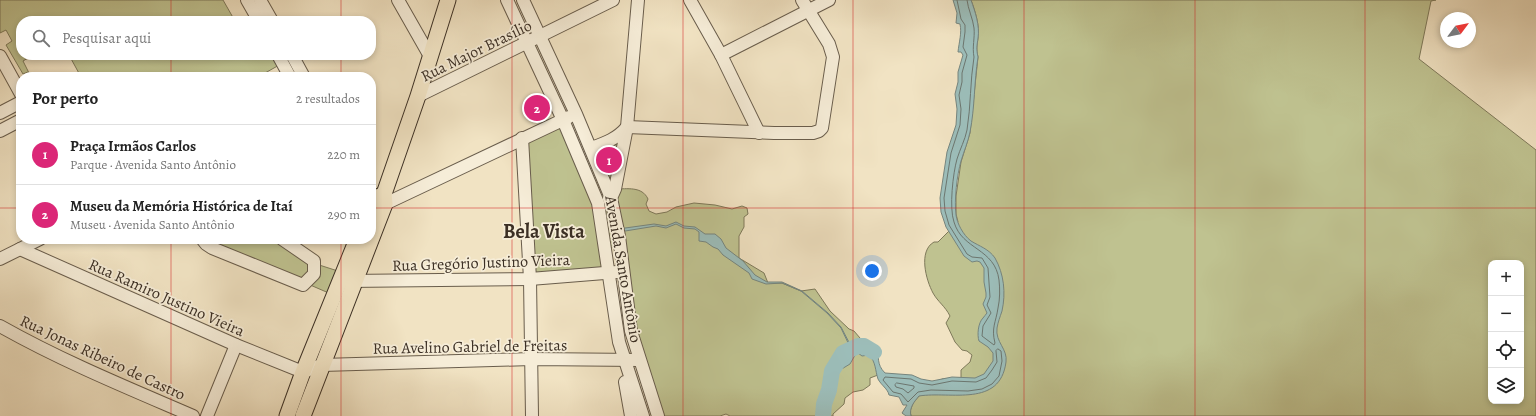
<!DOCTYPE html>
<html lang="pt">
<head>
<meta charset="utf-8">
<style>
	:root { --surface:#fff; --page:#f6f6f6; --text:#222; --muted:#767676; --line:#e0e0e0; --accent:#db2777 }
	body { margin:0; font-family:Alegreya,serif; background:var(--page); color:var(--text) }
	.controls { position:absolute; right:12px; bottom:12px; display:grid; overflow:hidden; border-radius:8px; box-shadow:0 2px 6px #0003 }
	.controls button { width:36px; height:36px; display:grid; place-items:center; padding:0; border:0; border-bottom:1px solid var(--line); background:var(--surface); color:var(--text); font:20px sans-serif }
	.compass { position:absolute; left:1440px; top:12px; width:36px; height:36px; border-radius:50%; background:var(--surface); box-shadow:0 2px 6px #0003; rotate:58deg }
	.you { position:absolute; left:872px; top:271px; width:14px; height:14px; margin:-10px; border:3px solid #fff; border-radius:50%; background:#1a73e8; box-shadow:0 0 0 6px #1a73e833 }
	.badge { display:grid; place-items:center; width:26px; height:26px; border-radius:50%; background:var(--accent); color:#fff; font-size:13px; font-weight:700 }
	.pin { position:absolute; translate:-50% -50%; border:2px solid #fff; box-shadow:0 1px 4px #0006 }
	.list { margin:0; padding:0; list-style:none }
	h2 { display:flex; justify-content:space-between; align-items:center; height:52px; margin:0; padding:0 16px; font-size:17px }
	h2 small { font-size:13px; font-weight:400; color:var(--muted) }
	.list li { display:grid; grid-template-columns:26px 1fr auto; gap:12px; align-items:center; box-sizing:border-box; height:60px; padding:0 16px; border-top:1px solid var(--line) }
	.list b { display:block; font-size:15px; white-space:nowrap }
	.list p { margin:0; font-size:13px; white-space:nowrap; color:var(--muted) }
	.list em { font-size:13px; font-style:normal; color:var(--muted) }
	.icon { flex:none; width:22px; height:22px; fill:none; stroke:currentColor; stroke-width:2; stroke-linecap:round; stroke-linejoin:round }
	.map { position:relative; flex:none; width:1536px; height:416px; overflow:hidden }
	.search { position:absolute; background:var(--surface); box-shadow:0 2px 6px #0003; left:16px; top:16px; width:360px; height:44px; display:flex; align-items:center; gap:10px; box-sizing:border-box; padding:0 14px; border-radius:16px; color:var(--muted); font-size:15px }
	.panel { position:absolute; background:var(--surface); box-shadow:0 2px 6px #0003; left:16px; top:72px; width:360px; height:172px; border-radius:16px }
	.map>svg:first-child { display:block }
	.green { fill:#bfc290; stroke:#7e795a; fill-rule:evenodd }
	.water { fill:#9cbdb9; stroke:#76857e }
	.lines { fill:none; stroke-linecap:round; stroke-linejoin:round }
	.shore { stroke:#6c766f; stroke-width:1 }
	.river { stroke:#9cbdb9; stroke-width:16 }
	.minor-casing { stroke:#695d4c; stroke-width:14 }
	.major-casing { stroke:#3c3025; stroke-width:17 }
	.minor { stroke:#f6edd8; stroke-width:12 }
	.major { stroke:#f1e3c3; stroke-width:15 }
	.grid { fill:none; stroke:#d62828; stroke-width:1; stroke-opacity:0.55 }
	.labels { text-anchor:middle; stroke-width:3.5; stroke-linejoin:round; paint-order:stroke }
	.street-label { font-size:16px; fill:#3c3025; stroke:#f6edd8 }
	.district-label { font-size:20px; font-weight:bold; fill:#3c3025; stroke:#f6edd8 }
</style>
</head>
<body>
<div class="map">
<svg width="1536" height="416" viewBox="0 0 1536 416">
	<rect width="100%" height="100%" fill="#f1e3c3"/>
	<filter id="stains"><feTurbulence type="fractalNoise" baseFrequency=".005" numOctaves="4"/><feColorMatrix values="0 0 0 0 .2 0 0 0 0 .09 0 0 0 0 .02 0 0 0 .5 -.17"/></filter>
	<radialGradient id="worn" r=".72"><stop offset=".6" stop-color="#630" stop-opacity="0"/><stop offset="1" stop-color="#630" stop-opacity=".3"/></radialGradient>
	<g class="green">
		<polygon points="0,0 223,0 235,21 21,21 21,55 33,55 23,61 31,77 28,72 23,74 6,45 12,41 6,30 0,33"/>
		<path d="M971,0h465l-5,1 -12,58 117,91v266h-625l-1,-5 3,-8 6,-7 23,-17 19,-1v-8l9,-8 2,-7 -5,-4 -5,-1 -7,-8 -9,-19 4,-7c-5,-10 -12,-14 -17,-23 -7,-13 -15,-42 1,-51h4l20,-20 -2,-8v-18l5,-34 9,-29 8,-76c-2,-9 -1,-11 0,-19 2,-12 -3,-27 -7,-38zM1491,263h30v138h-30z"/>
		<polygon points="69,55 276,55 281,64 258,77 81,77"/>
		<path d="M563,120l33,77 13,-5 -18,-44 29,-12 -5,53c12,0 27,-3 33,10l-2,5 3,7 7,3 11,-2 9,-5 18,-4 21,2 17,4 10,-3 5,2 1,6 -4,3v10l-5,9v22l25,15 4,10h14l19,8 14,-2 15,22 19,18 5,2 12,14 8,14 4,16 -8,3v7l-7,5 -10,2 -8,6 -1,6 -11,10v2h-103l-4,-2 -6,2h-63l-18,-56 -19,-114 -14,3 3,24 -79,6 -8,-141z"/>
		<polygon points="204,239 280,239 313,263 341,272 331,294"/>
	</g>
	<path class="water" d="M953,0h18c4,11 9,26 7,38 -1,8 -2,10 0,19 -4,25 -3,50 -8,75 -2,10 -6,19 -9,29 -4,14 -7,39 -5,54 1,8 7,20 15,26 8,5 18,8 24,17 9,16 11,35 7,53 -2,6 -4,11 -5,17 -2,14 11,21 9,34 -6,46 -55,29 -87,34 -5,6 -10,12 -8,20h-5l-4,-3 5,-8h-4l-4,-8 -10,-2c-1,-6 -8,-10 -11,-16 -3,-9 -2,-17 -9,-24l-7,1 -4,-3 -4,4 -4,7 -10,6 -11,20 -5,14 -1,12h-7l7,-20 4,-28 16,-15 8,-4 -10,-21 -14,-15 -26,-22 -19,-8 -16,1 -14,-5 -3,-6 -26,-18 -5,-6 -5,-2 -7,-5 -7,-1v-9l-4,-3 -11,-1 -8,-4 -10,4 -10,-2 -37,6 -1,-3 36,-5 12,2 10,-4 8,4 11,1 10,7h10l6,5 5,9 17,13 12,14 12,7h15l20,9 26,22 13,14 11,21 17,-4 7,3c4,11 0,17 9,26l27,2 9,4 11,2 20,-4 23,1 9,-4 9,-13v-8l-5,-6 -9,-6c-2,-6 -1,-18 4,-23 1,-2 3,-3 4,-5l-4,-9 3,-7v-4l-2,-11v-14l-4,-6 -3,-1 -5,1 -8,-6 -18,-29 -5,-15 -1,-14 7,-46 9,-27 1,-16 -2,-15 3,-12v-10l5,-17 -2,-3h-3c1,-10 4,-19 2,-28l-4,-1 1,-10z"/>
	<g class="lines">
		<g class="shore">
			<path d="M957,0l4,19 4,6v7l-2,15 4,8 -5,18v9l-3,13 2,14 -1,16 -9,28 -7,45 1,13 4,14 13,21 5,8 5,3 10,1 6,10 2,29 -3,8 4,8 -8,13 -1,10 12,9 1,-2c-4,-15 1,-21 3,-35 2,-9 2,-19 1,-28 -4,-32 -37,-30 -45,-58 -5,-14 -1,-49 3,-63 3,-10 8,-19 10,-29 4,-24 3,-49 7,-73 -2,-10 1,-19 0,-29 -1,-9 -6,-19 -7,-28"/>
			<polygon points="998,349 1001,351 1002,361 999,376 992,384 982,389 968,391 931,390 918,392 908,402 901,394 893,392 883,380 885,377 911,379 919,383 932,385 952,381 976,382 986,378 992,370 997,362 996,351"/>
			<polygon points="897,383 914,386 914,388 908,393 903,389 896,387 895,385"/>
		</g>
		<polyline class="river" points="823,416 824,404 829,390 832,371 843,353 858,346 864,346 874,352"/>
		<g class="minor-casing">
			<g id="minor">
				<polyline points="247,0 259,21"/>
				<polyline points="260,0 272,21"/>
				<polyline points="398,0 431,58"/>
				<polyline points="507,0 563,120 598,203 619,342 643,416"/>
				<polyline points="523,0 576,114 611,198 619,236 631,331 658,416"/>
				<polyline points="690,0 721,55 759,133"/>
				<polyline points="278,55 290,77"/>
				<polyline points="292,55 304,77"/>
				<polyline points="721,55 829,0"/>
				<polyline points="0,56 21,94"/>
				<polyline points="418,96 613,0"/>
				<polyline points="0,113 21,102"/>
				<polyline points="0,131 21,120"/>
				<polyline points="522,138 530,279 532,416"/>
				<path d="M591,148c14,-5 26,-9 36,-21l147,6h39l6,-2 3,-3 11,-71 -4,-13 -27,-44"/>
				<polyline points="377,198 389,202 569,117"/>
				<polyline points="609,199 611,198 615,189 627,127 638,0"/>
				<polyline points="202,239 206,244 212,248 303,285 314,274 314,261 282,239"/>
				<polyline points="20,249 236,345 303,372 322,365 531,359 639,360"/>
				<polyline points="0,259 40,239"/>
				<polyline points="347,281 530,279 617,272"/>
				<path d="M0,326c62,35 128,62 193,90"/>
				<polyline points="625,382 631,416"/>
				<polyline points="207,416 236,345"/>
			</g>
		</g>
		<g class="major-casing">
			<g id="major">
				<polyline points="371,203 375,198 384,194"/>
				<polyline points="287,416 303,372 357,239"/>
				<polyline points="303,416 385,204 384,194 418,96 448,0"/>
			</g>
		</g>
		<use href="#minor" class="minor"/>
		<use href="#major" class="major"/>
	</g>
	<path class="grid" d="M171,0v21M341,0v21M512,0v416M683,0v416M853,0v416M1024,0v416M1195,0v416M1365,0v416M171,55v22M341,55v22M0,208h21M371,208h1165M171,239v177M341,239v177"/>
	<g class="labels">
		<g class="street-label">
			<text transform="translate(476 50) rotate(-26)" y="6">Rua Major Brasílio</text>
			<text transform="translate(481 262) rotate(-2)" y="6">Rua Gregório Justino Vieira</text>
			<text transform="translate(624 269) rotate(80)" y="6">Avenida Santo Antônio</text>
			<text transform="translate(167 297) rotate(24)" y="6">Rua Ramiro Justino Vieira</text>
			<text transform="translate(470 346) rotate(-1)" y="6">Rua Avelino Gabriel de Freitas</text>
			<text transform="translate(103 357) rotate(25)" y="6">Rua Jonas Ribeiro de Castro</text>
		</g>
		<g class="district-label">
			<text x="544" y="238">Bela Vista</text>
		</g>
	</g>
	<rect width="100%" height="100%" filter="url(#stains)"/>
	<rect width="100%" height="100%" fill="url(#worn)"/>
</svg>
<div class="controls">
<button>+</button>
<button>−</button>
<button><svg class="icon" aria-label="locate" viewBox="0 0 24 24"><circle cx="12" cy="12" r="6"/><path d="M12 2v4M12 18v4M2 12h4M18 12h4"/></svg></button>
<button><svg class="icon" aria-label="layers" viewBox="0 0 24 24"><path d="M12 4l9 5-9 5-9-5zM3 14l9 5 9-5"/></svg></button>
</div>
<svg class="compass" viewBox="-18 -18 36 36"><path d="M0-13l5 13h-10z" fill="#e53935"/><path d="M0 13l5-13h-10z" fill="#767676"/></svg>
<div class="you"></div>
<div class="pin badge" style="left:609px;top:160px">1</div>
<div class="pin badge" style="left:537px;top:108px">2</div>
<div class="search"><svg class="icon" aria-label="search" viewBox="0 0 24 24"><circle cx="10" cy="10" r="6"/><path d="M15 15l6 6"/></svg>Pesquisar aqui</div>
<section class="panel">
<h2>Por perto<small>2 resultados</small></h2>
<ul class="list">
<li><span class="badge">1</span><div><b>Praça Irmãos Carlos</b><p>Parque · Avenida Santo Antônio</p></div><em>220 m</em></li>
<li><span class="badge">2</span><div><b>Museu da Memória Histórica de Itaí</b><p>Museu · Avenida Santo Antônio</p></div><em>290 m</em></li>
</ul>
</section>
</div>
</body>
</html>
